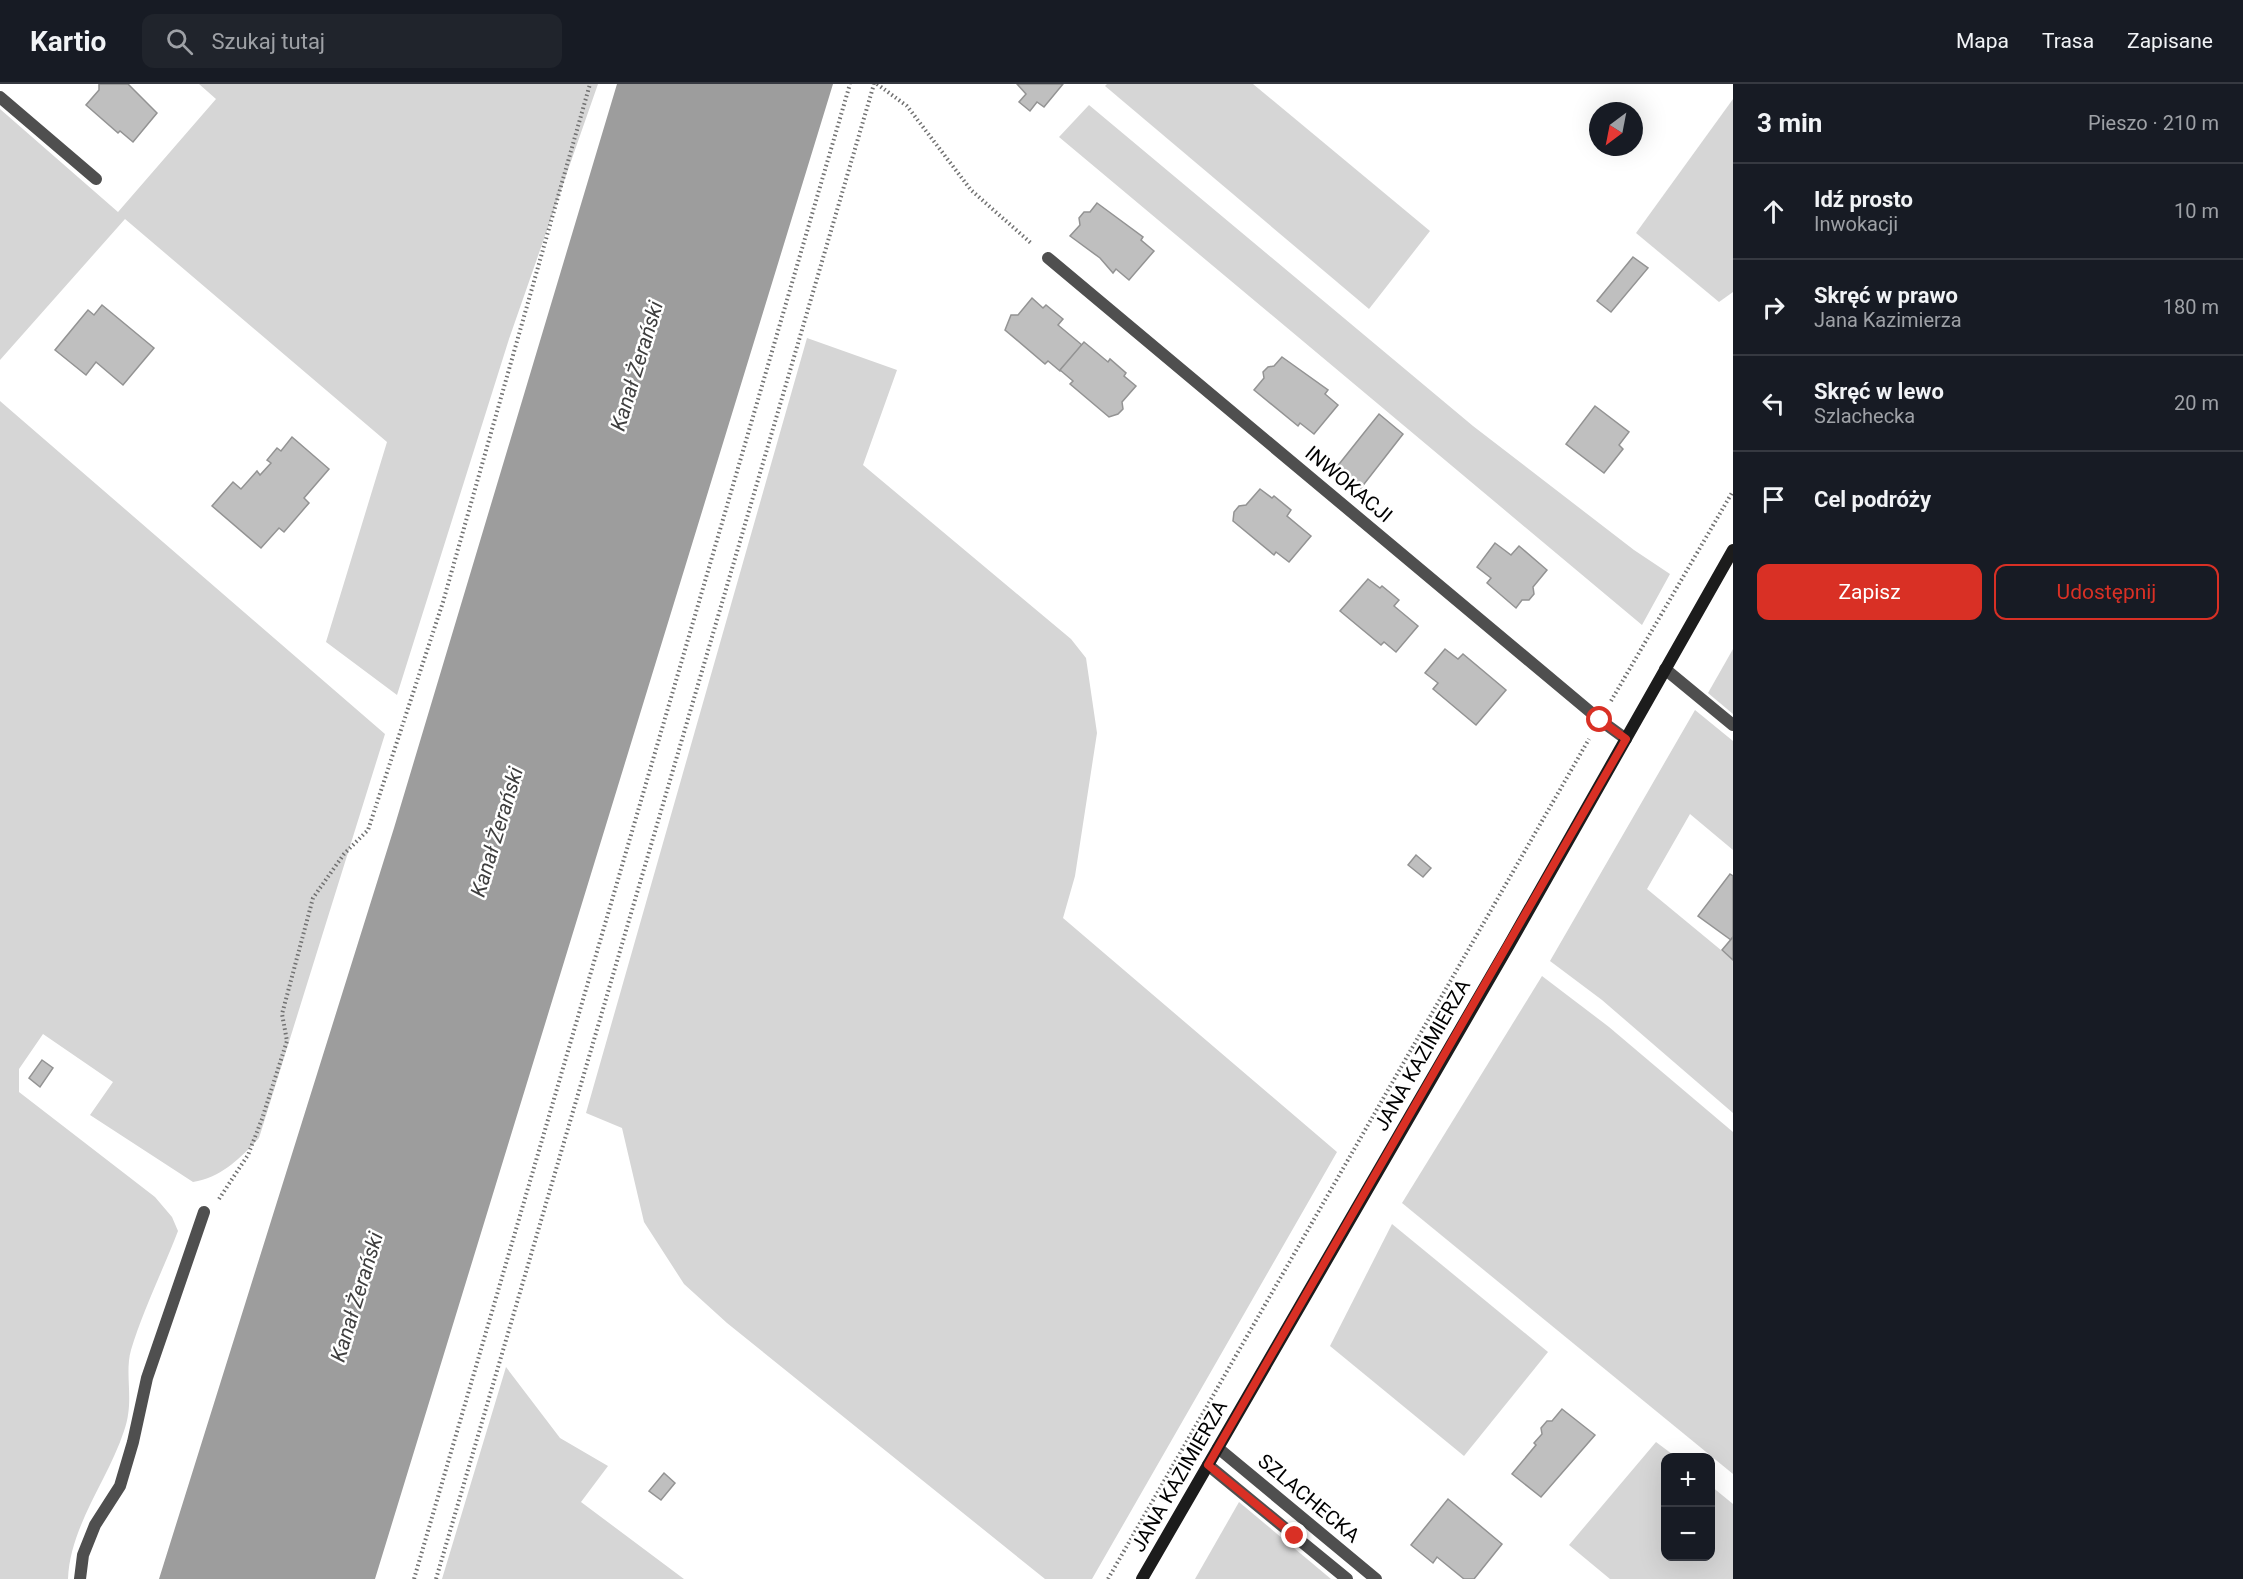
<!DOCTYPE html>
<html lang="pl">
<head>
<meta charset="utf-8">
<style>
	:root { --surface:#171b24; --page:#20242c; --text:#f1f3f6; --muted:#9ea1a6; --line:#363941; --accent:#d93025 }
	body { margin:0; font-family:Roboto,sans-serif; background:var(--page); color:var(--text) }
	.controls { position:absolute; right:18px; bottom:18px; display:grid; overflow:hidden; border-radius:12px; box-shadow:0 6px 24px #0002 }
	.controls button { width:54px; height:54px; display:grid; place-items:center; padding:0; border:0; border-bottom:2px solid var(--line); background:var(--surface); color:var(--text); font:30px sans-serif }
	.compass { position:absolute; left:1589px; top:18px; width:54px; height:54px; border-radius:50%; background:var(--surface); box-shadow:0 6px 24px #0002; rotate:212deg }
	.stop { position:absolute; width:18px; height:18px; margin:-14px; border:4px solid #d93025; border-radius:50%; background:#fff }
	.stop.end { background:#d93025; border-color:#fff; box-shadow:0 2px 6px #0008 }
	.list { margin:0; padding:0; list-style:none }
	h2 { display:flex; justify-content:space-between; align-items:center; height:78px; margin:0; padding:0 24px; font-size:26px }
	h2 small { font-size:20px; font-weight:400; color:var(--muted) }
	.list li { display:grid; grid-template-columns:39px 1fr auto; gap:18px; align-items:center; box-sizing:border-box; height:96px; padding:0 24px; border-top:2px solid var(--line) }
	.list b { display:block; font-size:22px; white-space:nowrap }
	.list p { margin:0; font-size:20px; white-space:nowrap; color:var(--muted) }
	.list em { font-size:20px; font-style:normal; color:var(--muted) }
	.actions { display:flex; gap:12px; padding:18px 24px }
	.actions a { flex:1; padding:14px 0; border:2px solid var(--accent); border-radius:12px; text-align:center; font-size:21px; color:var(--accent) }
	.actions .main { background:var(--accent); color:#fff }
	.icon { flex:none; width:33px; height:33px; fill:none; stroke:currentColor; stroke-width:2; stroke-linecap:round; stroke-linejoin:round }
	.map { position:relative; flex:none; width:1733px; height:1495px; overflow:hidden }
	header { display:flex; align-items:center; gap:36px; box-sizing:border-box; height:84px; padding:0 30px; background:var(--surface); border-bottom:2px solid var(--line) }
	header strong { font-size:28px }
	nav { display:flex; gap:33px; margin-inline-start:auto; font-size:21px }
	.search { width:420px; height:54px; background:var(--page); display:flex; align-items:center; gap:15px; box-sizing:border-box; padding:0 21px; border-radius:12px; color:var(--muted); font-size:22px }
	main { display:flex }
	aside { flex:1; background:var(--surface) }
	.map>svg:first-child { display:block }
	.green { fill:#d6d6d6 }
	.water { fill:#9d9d9d }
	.building { fill:#bfbfbf; stroke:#939393; stroke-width:1.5 }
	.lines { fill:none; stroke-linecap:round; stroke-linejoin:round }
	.path { stroke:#717171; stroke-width:4; stroke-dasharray:1.5 3; stroke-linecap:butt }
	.service { stroke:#4f4f4f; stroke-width:12 }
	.minor { stroke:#4f4f4f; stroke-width:12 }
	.secondary { stroke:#1c1c1c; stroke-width:12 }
	.route { stroke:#d93025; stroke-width:8 }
	.labels { text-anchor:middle; stroke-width:5; stroke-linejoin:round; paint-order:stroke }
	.street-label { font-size:20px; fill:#000; stroke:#fff }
	.water-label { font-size:21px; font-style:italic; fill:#3e3e3e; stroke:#fff }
</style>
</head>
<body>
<header>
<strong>Kartio</strong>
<div class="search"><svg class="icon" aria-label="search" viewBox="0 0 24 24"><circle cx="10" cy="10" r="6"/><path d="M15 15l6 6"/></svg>Szukaj tutaj</div>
<nav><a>Mapa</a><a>Trasa</a><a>Zapisane</a></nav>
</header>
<main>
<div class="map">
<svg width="1733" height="1495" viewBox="0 0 1733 1495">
	<rect width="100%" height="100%" fill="#fff"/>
	<g class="green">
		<polygon points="199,0 598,0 509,255 397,611 326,558 387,358 125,135 0,276 0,25 118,128 216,15"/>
		<polygon points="1107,0 1253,0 1430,147 1369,225 1105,2"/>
		<polygon points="1733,15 1733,208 1719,218 1636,149"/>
		<polygon points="1089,21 1473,342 1634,466 1670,490 1642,541 1059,53"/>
		<polygon points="807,254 897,286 863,381 1071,555 1086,574 1097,649 1075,792 1063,834 1337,1068 1092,1495 1045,1495 727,1239 684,1200 644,1138 622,1044 586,1029"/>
		<path d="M0,317l385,333 -126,404c-20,21 -37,39 -66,44l-103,-67 23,-33 -70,-48 -24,35v23l136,105 17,20 6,14c-15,39 -35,79 -47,119 -7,25 4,51 -7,81 -16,49 -54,95 -56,148h-68z"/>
		<polygon points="1733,565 1733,630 1708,609"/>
		<polygon points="1695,626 1733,657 1733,766 1690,730 1647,805 1733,876 1733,1029 1602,916 1550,877"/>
		<polygon points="1542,892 1609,943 1733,1048 1733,1390 1402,1119"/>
		<polygon points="1392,1140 1548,1268 1464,1372 1330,1262"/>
		<polygon points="506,1283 560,1354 608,1382 581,1418 684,1495 442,1495"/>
		<polygon points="1656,1358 1676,1373 1666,1374 1666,1472 1710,1472 1711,1402 1733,1420 1733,1495 1610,1495 1569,1461"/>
		<polygon points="1239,1418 1331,1495 1195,1495"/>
	</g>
	<polygon class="water" points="617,0 833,0 375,1495 159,1495 394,744"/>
	<g class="building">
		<polygon points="99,0 128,0 157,29 133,58 120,47 118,49 86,21 99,6"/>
		<polygon points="1017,0 1063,0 1044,23 1037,18 1030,27 1019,18 1026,10"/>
		<polygon points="1097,119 1143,153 1141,156 1154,167 1129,196 1116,185 1113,189 1100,174 1070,152 1080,141 1079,134 1084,128 1090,128"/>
		<polygon points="1633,173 1648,184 1611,228 1597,217"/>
		<polygon points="1032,214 1043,224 1046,221 1063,235 1058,241 1082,261 1060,287 1048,277 1045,280 1005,246 1011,231 1018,231"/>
		<polygon points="102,221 154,264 123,301 96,278 86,291 55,266 88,226 94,231"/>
		<polygon points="1084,258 1108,278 1110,275 1126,289 1124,292 1136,302 1122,318 1123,325 1118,330 1109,333 1070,300 1073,297 1060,286"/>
		<polygon points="1282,273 1328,306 1325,310 1338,321 1314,350 1300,339 1298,342 1254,306 1264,294 1263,288 1268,283 1274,282"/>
		<polygon points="1595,322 1629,348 1619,361 1623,365 1604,389 1566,360"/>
		<polygon points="1379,330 1403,350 1361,404 1336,384"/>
		<polygon points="292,353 329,385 304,414 309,419 284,448 279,444 261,464 212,422 233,398 241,405 257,387 260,391 271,379 267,376 277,364 281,367"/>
		<polygon points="1260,405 1272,414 1274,412 1291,426 1287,432 1311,452 1289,478 1276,468 1274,471 1233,437 1234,428 1239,422 1246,421"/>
		<polygon points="1495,459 1511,471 1519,462 1547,486 1533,503 1534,510 1529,516 1522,516 1516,524 1487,499 1491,494 1477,483"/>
		<polygon points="1368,495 1380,504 1382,502 1399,516 1394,522 1418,542 1396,568 1384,558 1381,561 1340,527"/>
		<polygon points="1445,565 1458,575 1463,570 1506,606 1476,641 1433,605 1438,599 1425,589"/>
		<polygon points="1416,771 1431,784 1423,793 1408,781"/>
		<polygon points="1730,790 1733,792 1733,853 1731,856 1698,832"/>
		<polygon points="1733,853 1733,876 1722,866"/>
		<polygon points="42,976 53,984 40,1003 29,994"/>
		<polygon points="1562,1325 1595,1351 1541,1413 1512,1390 1536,1361 1534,1359 1542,1350 1541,1344 1547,1337 1552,1337"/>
		<polygon points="664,1389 675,1399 661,1416 649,1407"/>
		<polygon points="1448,1415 1502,1460 1474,1495 1464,1495 1437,1473 1433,1479 1411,1461"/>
	</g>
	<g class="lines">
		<g class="path">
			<polyline points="877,0 907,22 971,106 1032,160"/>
			<polyline points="1611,617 1733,407"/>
			<polyline points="219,1115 248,1071 262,1035 287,957 282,930 313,814 344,770 368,746 443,518 590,0"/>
			<polyline points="414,1495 850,0"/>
			<polyline points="436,1495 874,0"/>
			<polyline points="1108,1495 1589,655"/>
		</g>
		<g class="service">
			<polyline points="0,13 96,95"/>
			<polyline points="1665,585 1733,641"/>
			<polyline points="1208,1381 1347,1495"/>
			<polyline points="80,1495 83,1471 95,1441 120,1402 133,1358 147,1294 204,1128"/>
		</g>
		<g class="minor">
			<polyline points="1048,174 1600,636 1626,655"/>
			<polyline points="1218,1364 1376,1495"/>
		</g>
		<polyline class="secondary" points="1142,1495 1509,861 1733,466"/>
	</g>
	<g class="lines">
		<polyline class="route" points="1295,1452 1208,1381 1626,655 1600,636"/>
	</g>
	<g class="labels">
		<g class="street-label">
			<text transform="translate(1349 400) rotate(40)" y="7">INWOKACJI</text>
			<text transform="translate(1422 971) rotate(-60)" y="7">JANA KAZIMIERZA</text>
			<text transform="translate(1179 1392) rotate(-60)" y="7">JANA KAZIMIERZA</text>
			<text transform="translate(1309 1414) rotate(40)" y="7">SZLACHECKA</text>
		</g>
		<g class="water-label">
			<text transform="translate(637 282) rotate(-73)" y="7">Kanał Żerański</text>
			<text transform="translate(497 748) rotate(-73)" y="7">Kanał Żerański</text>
			<text transform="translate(357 1213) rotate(-73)" y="7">Kanał Żerański</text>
		</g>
	</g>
</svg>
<div class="controls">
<button>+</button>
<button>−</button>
</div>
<svg class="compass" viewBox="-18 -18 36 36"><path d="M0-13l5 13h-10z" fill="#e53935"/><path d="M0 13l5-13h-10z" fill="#9ea1a6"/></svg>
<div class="stop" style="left:1600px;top:636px"></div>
<div class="stop end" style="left:1295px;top:1452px"></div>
</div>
<aside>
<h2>3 min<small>Pieszo · 210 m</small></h2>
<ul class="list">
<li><svg class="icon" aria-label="ahead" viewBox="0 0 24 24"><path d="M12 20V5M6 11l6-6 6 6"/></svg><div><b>Idź prosto</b><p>Inwokacji</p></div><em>10 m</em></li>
<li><svg class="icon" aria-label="right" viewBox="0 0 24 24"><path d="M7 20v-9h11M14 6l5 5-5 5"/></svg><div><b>Skręć w prawo</b><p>Jana Kazimierza</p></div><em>180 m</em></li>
<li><svg class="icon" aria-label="left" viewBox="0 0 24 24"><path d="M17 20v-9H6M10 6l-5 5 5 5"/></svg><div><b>Skręć w lewo</b><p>Szlachecka</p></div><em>20 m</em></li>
<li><svg class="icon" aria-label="arrive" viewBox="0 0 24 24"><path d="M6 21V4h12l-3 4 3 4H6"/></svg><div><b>Cel podróży</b></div></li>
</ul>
<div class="actions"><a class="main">Zapisz</a><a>Udostępnij</a></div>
</aside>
</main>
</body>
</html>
